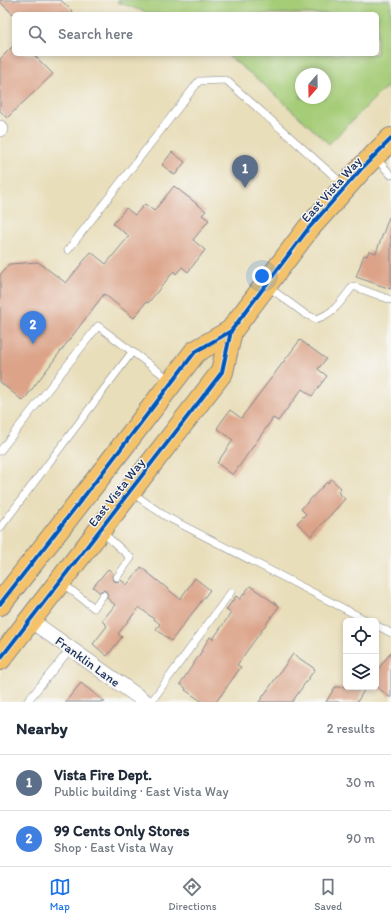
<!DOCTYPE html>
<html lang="en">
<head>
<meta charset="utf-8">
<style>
	:root { --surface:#fff; --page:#f2f2f3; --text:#1f2937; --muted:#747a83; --line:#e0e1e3; --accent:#1a73e8 }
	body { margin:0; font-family:Itim,sans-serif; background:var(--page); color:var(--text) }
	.controls { position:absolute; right:12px; bottom:12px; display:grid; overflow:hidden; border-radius:6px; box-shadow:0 2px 6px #0003 }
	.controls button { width:36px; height:36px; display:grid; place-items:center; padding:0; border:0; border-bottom:1px solid var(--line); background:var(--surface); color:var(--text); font:20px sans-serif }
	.compass { position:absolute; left:295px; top:68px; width:36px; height:36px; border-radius:50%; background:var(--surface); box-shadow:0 2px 6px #0003; rotate:200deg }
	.you { position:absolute; left:262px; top:276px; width:14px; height:14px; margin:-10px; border:3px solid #fff; border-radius:50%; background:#1a73e8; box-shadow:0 0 0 6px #1a73e833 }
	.badge { display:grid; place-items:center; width:26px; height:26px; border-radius:50%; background:var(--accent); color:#fff; font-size:13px; font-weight:700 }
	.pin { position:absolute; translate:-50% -33px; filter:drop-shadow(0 1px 2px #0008) }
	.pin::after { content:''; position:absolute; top:21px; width:14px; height:12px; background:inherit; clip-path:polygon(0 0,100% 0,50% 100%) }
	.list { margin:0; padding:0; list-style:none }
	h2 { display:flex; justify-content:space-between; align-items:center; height:52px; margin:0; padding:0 16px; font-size:17px }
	h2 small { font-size:13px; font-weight:400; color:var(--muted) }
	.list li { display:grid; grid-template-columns:26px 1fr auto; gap:12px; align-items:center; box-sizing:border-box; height:56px; padding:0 16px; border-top:1px solid var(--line) }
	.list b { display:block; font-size:15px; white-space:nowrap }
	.list p { margin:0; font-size:13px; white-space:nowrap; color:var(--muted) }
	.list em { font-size:13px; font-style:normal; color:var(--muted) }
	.icon { flex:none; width:22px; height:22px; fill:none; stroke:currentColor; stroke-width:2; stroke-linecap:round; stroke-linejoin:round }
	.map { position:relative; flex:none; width:391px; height:702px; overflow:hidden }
	.search { position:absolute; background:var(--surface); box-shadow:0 2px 6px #0003; left:12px; right:12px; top:12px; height:44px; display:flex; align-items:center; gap:10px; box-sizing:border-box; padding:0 14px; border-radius:6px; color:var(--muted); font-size:15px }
	.sheet { height:164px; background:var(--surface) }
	nav { display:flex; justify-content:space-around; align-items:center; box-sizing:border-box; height:56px; border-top:1px solid var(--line); background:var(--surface); font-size:11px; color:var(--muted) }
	nav a { display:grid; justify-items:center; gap:2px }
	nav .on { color:var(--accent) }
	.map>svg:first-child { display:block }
	.green { fill:#a5cc77; stroke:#607e6a; fill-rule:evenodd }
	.building { fill:#dca388 }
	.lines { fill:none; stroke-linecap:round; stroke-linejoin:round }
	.service-casing { stroke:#82868c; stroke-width:8 }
	.minor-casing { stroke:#82868c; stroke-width:16 }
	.primary-casing { stroke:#82868c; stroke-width:24 }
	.service { stroke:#fff; stroke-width:7 }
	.minor { stroke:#fff; stroke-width:15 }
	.primary { stroke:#f3c26a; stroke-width:22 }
	.cycleway-casing { stroke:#f6f6f2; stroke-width:6 }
	.cycleway { stroke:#0057b8; stroke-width:4 }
	.labels { text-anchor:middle; stroke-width:3; stroke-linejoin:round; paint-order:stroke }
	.street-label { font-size:13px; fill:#1b2f5e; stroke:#f6f6f2 }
</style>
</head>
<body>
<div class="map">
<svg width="391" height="702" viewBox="0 0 391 702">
	<rect width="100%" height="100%" fill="#f6f6f2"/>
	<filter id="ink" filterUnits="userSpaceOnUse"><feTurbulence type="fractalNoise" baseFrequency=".025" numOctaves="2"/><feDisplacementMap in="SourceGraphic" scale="8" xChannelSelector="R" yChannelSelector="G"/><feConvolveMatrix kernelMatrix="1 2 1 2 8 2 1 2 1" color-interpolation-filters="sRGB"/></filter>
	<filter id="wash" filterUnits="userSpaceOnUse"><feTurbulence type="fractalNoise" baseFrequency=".012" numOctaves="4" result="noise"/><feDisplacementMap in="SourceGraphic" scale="16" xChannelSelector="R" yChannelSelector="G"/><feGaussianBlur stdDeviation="0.9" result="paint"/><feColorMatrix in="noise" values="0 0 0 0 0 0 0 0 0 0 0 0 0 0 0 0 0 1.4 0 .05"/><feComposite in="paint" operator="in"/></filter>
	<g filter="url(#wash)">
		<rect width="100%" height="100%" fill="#e9deba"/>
		<path class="green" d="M118,0h273v84l-10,8 -52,52 -67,-61 -36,-29h151v-40h-226l-34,-12zM301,74h24v24h-24z"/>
		<g id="blocks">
			<g class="building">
				<polygon points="0,0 61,0 75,14 13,14 0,2"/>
				<polygon points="14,45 14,54 33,54 53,74 7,118 0,111 0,59"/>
				<polygon points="172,152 185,162 175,175 162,165"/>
				<polygon points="174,186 206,211 202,215 209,220 193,240 205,250 188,272 182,267 176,274 174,271 148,303 146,302 134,318 104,294 23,401 0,382 0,275 9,264 38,262 66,283 91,252 106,264 129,236 113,224 126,208 135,215 145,204 154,211"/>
				<polygon points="389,217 391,218 391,289 356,277 364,255 367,256 369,251 376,253"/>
				<polygon points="300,340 326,359 318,369 327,376 312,396 302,389 278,421 273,418 233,475 217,463 233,440 217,428 230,410 241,418"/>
				<polygon points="331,479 341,488 338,492 345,499 311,536 297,523 306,514 301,509 327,482 328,483"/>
				<polygon points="141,567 180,599 195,578 210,590 171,641 156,629 160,624 139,607 118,634 122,637 107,656 93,644 107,626 102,621 115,605 107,598 108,595 106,591 103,590 99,592 93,587 108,569 113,573 112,577 114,581 117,582 121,580 127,585"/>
				<polygon points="250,586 279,606 237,665 241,667 216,702 203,702 185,690 186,688 180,684 202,651 201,651 210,637 213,639 231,613 226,610 236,596 240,599"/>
				<polygon points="391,652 391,698 376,686 376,672"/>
				<polygon points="293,654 315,669 292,702 259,702"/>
				<polygon points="81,683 105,702 65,702"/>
				<polygon points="335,687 366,687 357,702 326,702"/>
			</g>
		</g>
	</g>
	<g filter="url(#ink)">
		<use href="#blocks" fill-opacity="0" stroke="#82868c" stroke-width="1"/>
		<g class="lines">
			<g class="service-casing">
				<g id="service">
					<polyline points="375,157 391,175"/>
					<polyline points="68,250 199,81 226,80 344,185"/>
					<path d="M267,286l38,28 11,5c19,-6 25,-18 37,-33l38,14"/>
					<polyline points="0,451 98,326 170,380"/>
					<polyline points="131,492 165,516 368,621"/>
					<polyline points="0,528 132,352"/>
					<polyline points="101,531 131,558 117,577"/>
					<polyline points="61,582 94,608 103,595"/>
					<polyline points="376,625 391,633"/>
					<polyline points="27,702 71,648"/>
					<polyline points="151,702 231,592"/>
				</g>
			</g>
			<g class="minor-casing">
				<g id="minor">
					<polyline points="0,128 1,129"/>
					<polyline points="30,620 146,702"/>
				</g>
			</g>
			<g class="primary-casing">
				<g id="primary">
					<polyline points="0,604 103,472 195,352 231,331 308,229 363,167 391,139"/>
					<polyline points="0,659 222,372 231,331"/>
				</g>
			</g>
			<use href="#service" class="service"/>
			<use href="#minor" class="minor"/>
			<use href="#primary" class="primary"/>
			<g class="cycleway-casing">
				<g id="cycleway">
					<polyline points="0,604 103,472 195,352 231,331 308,229 363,167 391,139"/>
					<polyline points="0,659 222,372 231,331"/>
				</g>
			</g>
			<use href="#cycleway" class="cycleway"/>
		</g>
	</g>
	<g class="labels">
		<g class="street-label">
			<text transform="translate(331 189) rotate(-48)" y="5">East Vista Way</text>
			<text transform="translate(116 492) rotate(-52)" y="5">East Vista Way</text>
			<text transform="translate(88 661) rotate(36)" y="5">Franklin Lane</text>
		</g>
	</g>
</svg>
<div class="controls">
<button><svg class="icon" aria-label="locate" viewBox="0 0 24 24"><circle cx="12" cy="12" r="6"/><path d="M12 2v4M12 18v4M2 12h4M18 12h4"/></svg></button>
<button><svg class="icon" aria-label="layers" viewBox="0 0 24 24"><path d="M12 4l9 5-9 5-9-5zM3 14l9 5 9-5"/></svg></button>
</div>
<svg class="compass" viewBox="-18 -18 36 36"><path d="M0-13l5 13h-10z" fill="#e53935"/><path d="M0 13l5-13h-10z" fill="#747a83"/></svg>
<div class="you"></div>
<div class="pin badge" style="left:245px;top:188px;background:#5c6f8a">1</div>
<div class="pin badge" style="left:33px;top:344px;background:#3f7fe0">2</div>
<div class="search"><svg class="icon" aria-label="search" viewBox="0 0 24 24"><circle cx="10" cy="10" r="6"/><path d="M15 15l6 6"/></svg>Search here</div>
</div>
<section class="sheet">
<h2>Nearby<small>2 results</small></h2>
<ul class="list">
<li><span class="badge" style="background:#5c6f8a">1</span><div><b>Vista Fire Dept.</b><p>Public building · East Vista Way</p></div><em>30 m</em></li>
<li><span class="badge" style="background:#3f7fe0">2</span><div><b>99 Cents Only Stores</b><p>Shop · East Vista Way</p></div><em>90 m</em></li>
</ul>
</section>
<nav>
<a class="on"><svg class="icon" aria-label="map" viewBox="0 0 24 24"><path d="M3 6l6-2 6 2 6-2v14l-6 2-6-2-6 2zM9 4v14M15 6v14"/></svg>Map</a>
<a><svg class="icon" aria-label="directions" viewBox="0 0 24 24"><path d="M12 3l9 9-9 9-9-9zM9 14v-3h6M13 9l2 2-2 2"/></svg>Directions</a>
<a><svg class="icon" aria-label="saved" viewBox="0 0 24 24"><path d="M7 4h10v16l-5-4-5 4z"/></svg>Saved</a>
</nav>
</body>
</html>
